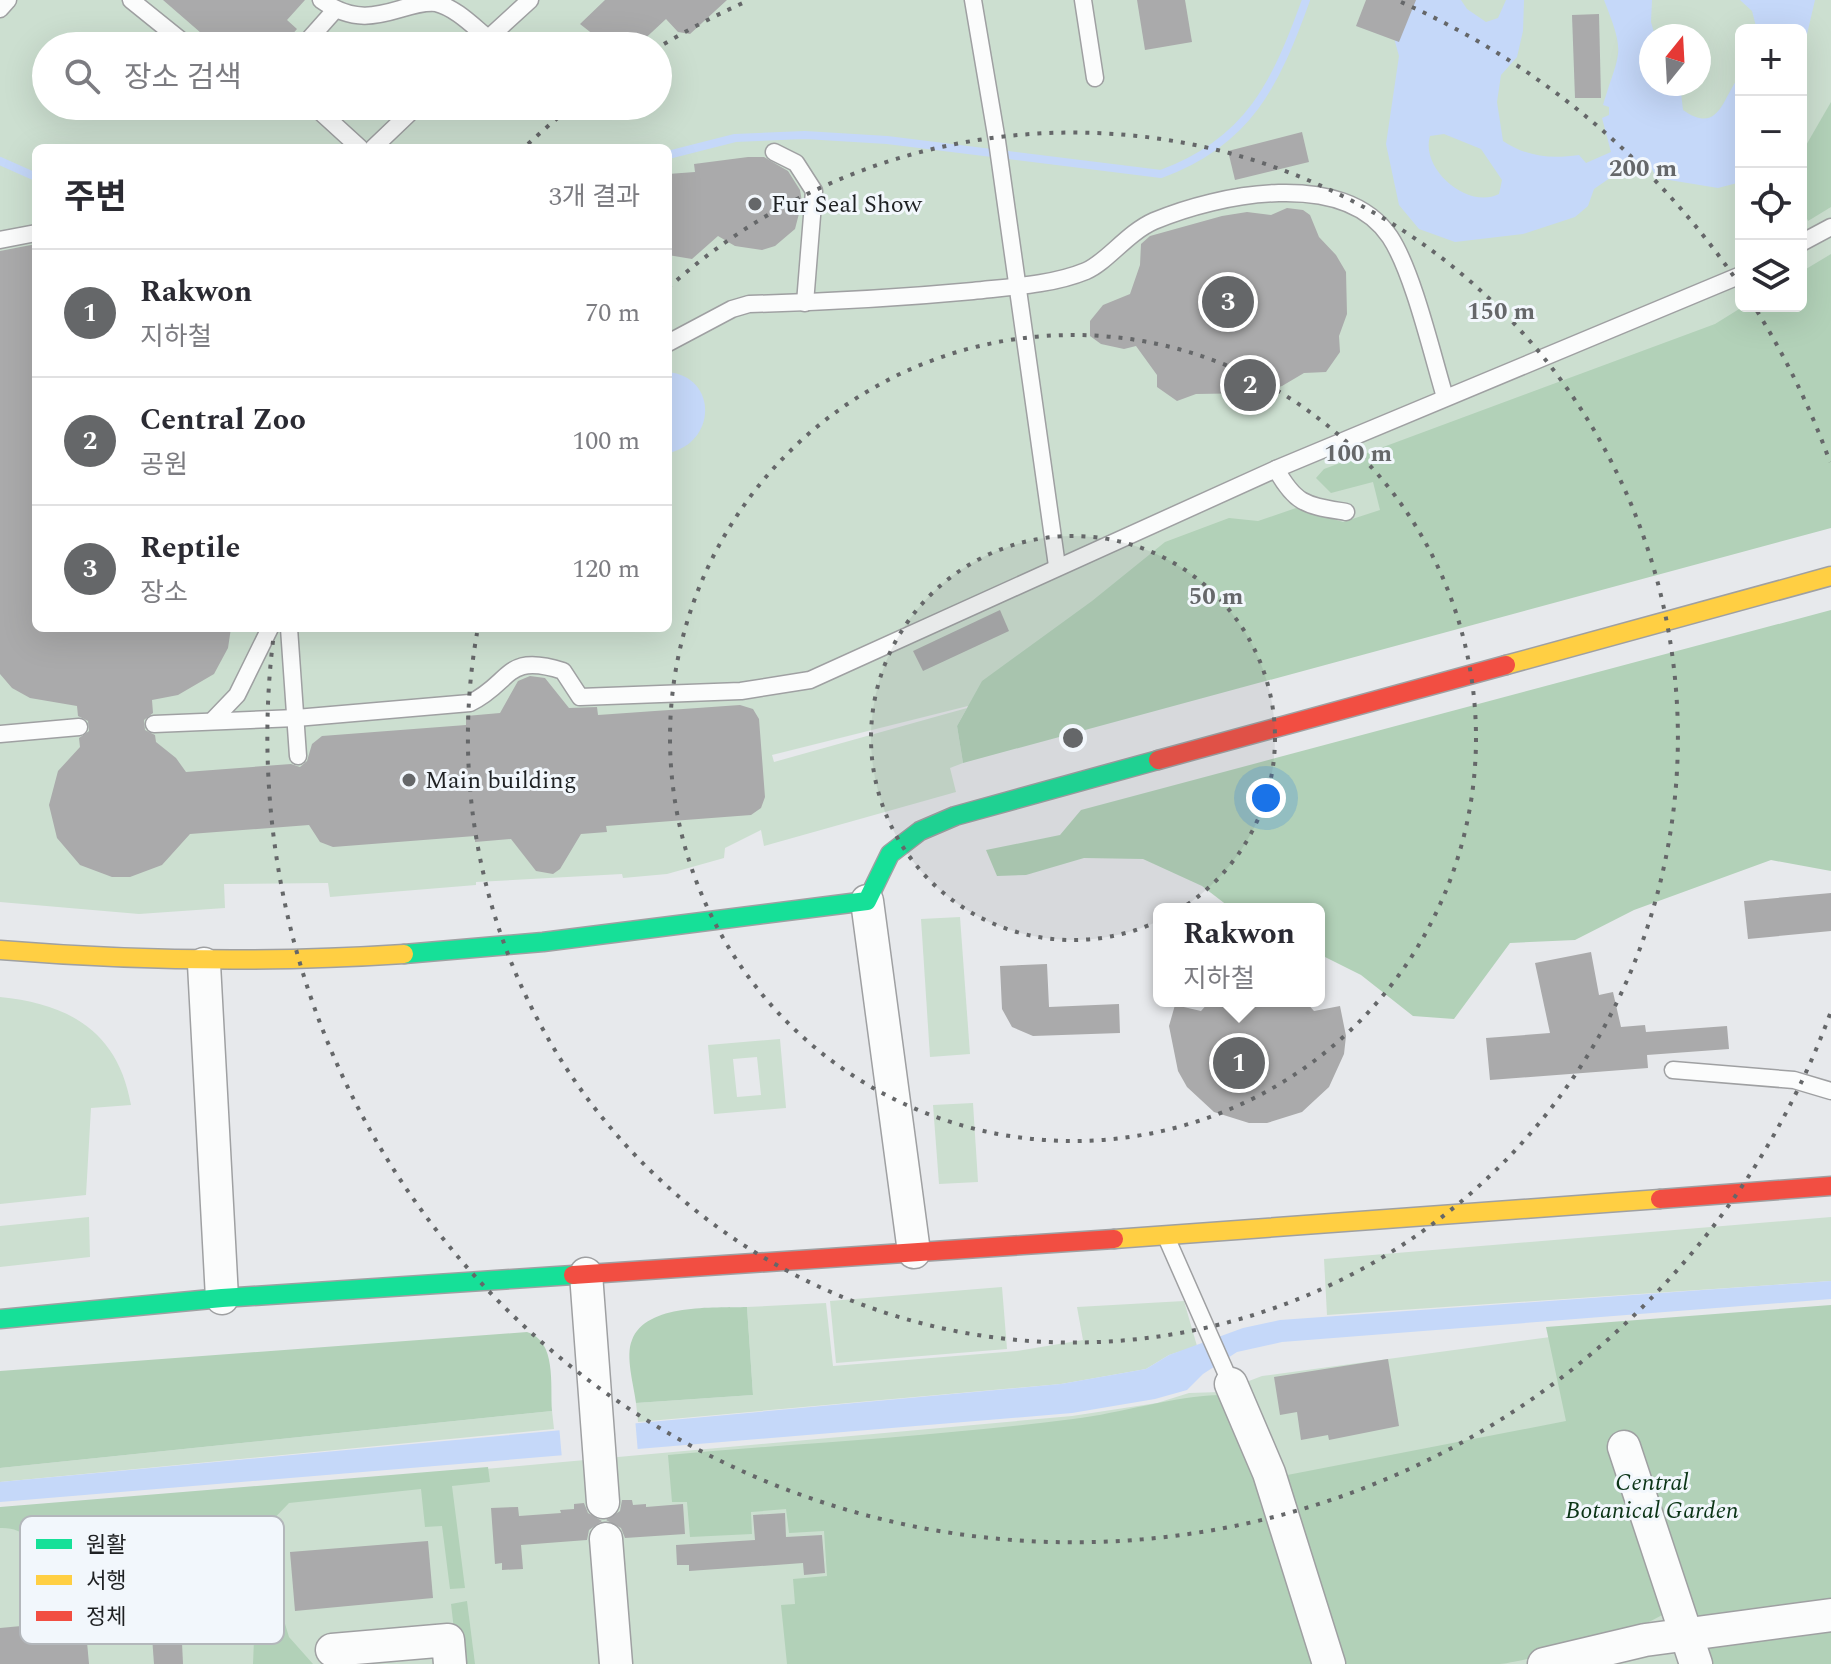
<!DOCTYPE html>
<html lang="ko">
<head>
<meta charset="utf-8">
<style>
	:root { --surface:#fff; --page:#f2f2f3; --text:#2b2b33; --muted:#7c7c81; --line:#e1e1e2; --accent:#656769 }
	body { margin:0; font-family:Spectral,"Noto Sans KR",serif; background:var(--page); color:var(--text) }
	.controls { position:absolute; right:24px; top:24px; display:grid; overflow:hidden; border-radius:12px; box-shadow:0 8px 32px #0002 }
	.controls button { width:72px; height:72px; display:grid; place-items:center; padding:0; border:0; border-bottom:2px solid var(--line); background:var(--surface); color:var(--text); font:40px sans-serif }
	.compass { position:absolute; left:1639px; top:24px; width:72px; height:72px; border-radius:50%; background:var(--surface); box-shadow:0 8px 32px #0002; rotate:18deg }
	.you { position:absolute; left:1266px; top:798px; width:28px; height:28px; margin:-20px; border:6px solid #fff; border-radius:50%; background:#1a73e8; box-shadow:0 0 0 12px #1a73e833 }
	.badge { display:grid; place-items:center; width:52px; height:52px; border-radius:50%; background:var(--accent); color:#fff; font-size:26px; font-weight:700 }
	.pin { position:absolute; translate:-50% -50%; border:4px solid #fff; box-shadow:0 2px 8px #0006 }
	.popup { position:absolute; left:1153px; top:903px; width:172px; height:104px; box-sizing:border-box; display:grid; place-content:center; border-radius:12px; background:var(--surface); filter:drop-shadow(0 2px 6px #0005); font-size:26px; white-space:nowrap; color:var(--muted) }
	.popup b { font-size:30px; color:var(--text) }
	.popup::after { content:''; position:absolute; left:50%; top:100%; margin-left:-16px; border:16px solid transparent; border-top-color:var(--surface) }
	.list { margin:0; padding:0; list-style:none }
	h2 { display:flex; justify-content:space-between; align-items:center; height:104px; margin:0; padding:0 32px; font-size:34px }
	h2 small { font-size:26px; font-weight:400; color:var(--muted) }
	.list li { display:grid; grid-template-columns:52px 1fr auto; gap:24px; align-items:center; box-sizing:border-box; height:128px; padding:0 32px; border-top:2px solid var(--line) }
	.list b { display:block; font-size:30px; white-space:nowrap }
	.list p { margin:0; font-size:26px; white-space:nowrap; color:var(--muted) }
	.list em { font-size:26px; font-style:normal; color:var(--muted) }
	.icon { flex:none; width:44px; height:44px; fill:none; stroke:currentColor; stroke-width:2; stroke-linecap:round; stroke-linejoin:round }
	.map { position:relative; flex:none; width:1831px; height:1664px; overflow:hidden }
	.search { position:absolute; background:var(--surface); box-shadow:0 8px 32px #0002; left:32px; top:32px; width:640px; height:88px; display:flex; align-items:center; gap:20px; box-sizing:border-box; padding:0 28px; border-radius:44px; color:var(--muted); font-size:30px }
	.panel { position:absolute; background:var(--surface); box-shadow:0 8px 32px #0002; left:32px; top:144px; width:640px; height:488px; border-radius:12px }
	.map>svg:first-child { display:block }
	.green { fill:#ccdfd0; fill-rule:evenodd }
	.forest { fill:#b2d1b8 }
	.water { fill:#c5d8f9; fill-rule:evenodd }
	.pier { fill:#e7e9ec }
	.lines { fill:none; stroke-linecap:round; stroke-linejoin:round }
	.stream { stroke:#c5d8f9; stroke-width:8 }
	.building { fill:#aaaaab }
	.lane-casing { stroke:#9fa0a2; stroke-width:19 }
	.street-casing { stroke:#9fa0a2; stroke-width:35 }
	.fast-casing { stroke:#9fa0a2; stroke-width:21 }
	.slow-casing { stroke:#9fa0a2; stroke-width:21 }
	.jam-casing { stroke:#9fa0a2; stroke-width:21 }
	.lane { stroke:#fbfcfc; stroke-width:16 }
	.street { stroke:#fbfcfc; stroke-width:32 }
	.fast { stroke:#16e098; stroke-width:18 }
	.slow { stroke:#ffcf43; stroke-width:18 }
	.jam { stroke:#f24e42; stroke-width:18 }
	.ring { fill:none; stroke:#656769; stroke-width:4; stroke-dasharray:4 8 }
	.poi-dot { fill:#656769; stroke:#f2f7fc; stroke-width:3 }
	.labels { text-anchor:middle; stroke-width:6; stroke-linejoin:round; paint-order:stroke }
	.poi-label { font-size:24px; fill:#1f2123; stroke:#f2f7fc; text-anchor:start }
	.park-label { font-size:24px; font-style:italic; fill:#0b3416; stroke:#f2f7fc }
	.key { fill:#f2f7fc; stroke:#b3b7bb; stroke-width:2 }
	.key-label { font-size:22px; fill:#1f2123 }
	.centre { fill:#656769; stroke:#f2f7fc; stroke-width:4 }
	.ring-label { font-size:24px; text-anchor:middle; font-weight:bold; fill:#656769; stroke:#f2f7fc; stroke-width:6; stroke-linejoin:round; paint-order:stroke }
</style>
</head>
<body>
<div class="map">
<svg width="1831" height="1664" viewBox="0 0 1831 1664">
	<rect width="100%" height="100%" fill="#e7e9ec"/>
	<g class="green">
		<path d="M0,0h1831v465l-707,202 -352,88 2,7 193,-54 -10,18 6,37 -13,5 6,24 -192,54 -3,-16 -36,18 -1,10 -57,16 -44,4 -1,-4 -146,8v3l-146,12 -2,-14 -104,1 1,24 -86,6 -139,-12zM1741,30h60v276h-60zM1651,36h48v48h-48zM46,46h612v60h-612zM36,148h632v480h-632z"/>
		<polygon points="960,917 970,1054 930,1057 921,919"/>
		<path d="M0,997c69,7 118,34 131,108l-40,3 -5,87 -86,9z"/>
		<path d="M780,1039l6,69 -72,6 -6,-69zM757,1057l4,38 -24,2 -4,-38z"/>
		<polygon points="973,1103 978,1182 939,1184 933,1105"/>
		<polygon points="89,1217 90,1257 0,1267 0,1226"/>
		<polygon points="1831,1217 1831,1281 1327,1315 1324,1259"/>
		<polygon points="1002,1287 1007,1349 836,1363 830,1301"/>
		<polygon points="1184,1301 1197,1346 1169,1355 1146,1369 1061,1384 638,1422 636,1403 753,1395 747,1307 826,1303 833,1366 1017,1351 1083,1340 1077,1307"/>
		<polygon points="1573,1334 1831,1664 0,1664 0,1513 1072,1416 1157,1403 1189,1393 1220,1392 1262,1376"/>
		<polygon points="552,1411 554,1429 0,1482 0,1468"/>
	</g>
	<g class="forest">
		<polygon points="1831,102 1831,207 1808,221 1801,205 1801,154"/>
		<polygon points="1831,254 1831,528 963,763 957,726 982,681 1092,601 1165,542 1229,518 1258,521 1296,508 1343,522 1380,510 1373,482 1331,493 1316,478 1324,469 1715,324 1744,306 1801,306 1801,272"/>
		<polygon points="1831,610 1831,871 1771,860 1634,910 1575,940 1510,943 1454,1019 1413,1016 1361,975 1319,954 1319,909 1232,909 1202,886 1143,859 1084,858 1026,875 997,876 986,850 1060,835 1081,810"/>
		<path d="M1831,1305v300l-124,19 -39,-14c-16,19 -140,51 -168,54 -54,0 -111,0 -166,0l-57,-187 289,-56 -20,-94z"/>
		<path d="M747,1307l6,88 -117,8c-2,-17 -11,-47 -4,-63 14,-37 82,-32 115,-33z"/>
		<path d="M527,1332c30,9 23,53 25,79l-552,57v-97z"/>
		<path d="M1222,1395l32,74 68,195h-535l-6,-59 14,-1 -2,-25 34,-3 -3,-45 -35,2 -3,-24 -35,3 1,22 -62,3 -3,-35h-15l-4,-47c135,-12 271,-19 405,-36 50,-6 99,-23 149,-24z"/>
		<path d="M488,1467l2,15 -38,4 13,102 -15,1 -8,-63 -17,1 -4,-38 -132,14 -47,49 -33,20 -19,-15 -20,-32 -48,6 -18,24 10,38 -31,-1 -18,-35c-6,-2 -14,-3 -19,-5 -17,-8 -19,-25 -46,-24v-21z"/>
		<polygon points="276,1594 289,1637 313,1664 253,1664 255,1614"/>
		<polygon points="467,1601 475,1664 458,1664 451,1604"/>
		<polygon points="1831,1621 1831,1664 1703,1664 1703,1642"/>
	</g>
	<g class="water">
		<path d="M1409,0h52l6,9 19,13 12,-4 8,-18h18l-1,31 -6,26 -16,18 -4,27 6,39c24,16 48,18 76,14l7,8 25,-11 -9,-34 7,-3v-8l-6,-2c17,-56 23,-49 1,-105h48l-1,22 4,14h-4v48h29l3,26c37,26 39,-13 58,-36v108l-23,6 -55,-9 -7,-2 -5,-10 -15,-7 -42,29 -6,17 -13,11 -52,17 -68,8 -36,-13 -20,-24 -13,-61 13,-88 -5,-18zM1444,134l37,15 21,31 -3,14c-31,16 -79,-25 -69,-58z"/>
		<polygon points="1740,0 1815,0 1801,60 1801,30 1757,30 1752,11"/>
		<path d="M668,372c50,5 49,71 0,81z"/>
		<polygon points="1831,1281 1831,1299 1282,1342 1237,1352 1203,1374 1187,1390 1155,1399 1072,1413 0,1502 0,1482 1061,1384 1146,1369 1169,1355 1243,1328 1280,1320"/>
	</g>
	<polygon class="pier" points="635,1418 638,1453 562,1459 559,1425"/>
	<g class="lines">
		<g class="stream">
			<path d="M668,155l67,-17 70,-3 82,5 274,34c88,-32 115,-91 145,-174"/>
			<polyline points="0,161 36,177"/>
		</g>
	</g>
	<g class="building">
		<polygon points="163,0 305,0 287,20 297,29 282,46 216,46"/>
		<polygon points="605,0 727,0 690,34 678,32 666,19 637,46 608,46 580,24"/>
		<polygon points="1137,0 1185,0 1192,42 1145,50"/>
		<polygon points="1366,0 1416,0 1399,42 1356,26"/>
		<polygon points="1599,14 1601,98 1575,98 1572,15"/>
		<polygon points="1302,132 1309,162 1235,180 1228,151"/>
		<polygon points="748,157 764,157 788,171 800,190 802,202 795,229 775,246 762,250 735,246 718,236 692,259 668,255 668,174 695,172 694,164"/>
		<polygon points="1287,208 1303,210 1310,215 1319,237 1336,255 1346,272 1347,314 1339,336 1340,352 1326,372 1304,373 1282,386 1258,393 1196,394 1177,401 1157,387 1157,375 1136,346 1124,349 1101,344 1090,336 1090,321 1103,305 1130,294 1140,265 1141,244 1150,236 1222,216 1247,212 1271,215"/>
		<polygon points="36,244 36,628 231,628 228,648 214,674 178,695 152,700 153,713 144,720 145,730 155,735 156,742 176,758 186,772 291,764 300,767 307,761 312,744 322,736 466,725 466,716 500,713 518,681 530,676 545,678 569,708 597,707 598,715 740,705 753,709 759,719 765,797 761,808 751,815 606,826 607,832 581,834 560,869 553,874 536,871 511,839 475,842 475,836 333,847 320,842 309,825 190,834 162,865 130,877 112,877 80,865 57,838 49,805 58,771 80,747 79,738 89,731 88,721 78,716 77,706 30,698 12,688 0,674 0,251"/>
		<polygon points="1000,610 1009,631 923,671 913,651"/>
		<polygon points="1831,893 1831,931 1748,939 1744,901"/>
		<polygon points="1591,952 1599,995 1613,992 1621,1027 1645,1025 1646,1032 1727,1026 1729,1049 1647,1055 1648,1068 1490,1080 1486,1038 1550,1033 1535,963"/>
		<polygon points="1047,964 1049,1007 1119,1004 1120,1033 1033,1036 1012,1027 1002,1009 1000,966"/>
		<polygon points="1210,1001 1305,1001 1314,1011 1340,1006 1346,1036 1344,1054 1329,1087 1302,1112 1267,1123 1249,1123 1214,1112 1187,1087 1178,1071 1169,1026 1175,1005 1201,1011"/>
		<polygon points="1388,1359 1399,1426 1329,1440 1328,1435 1301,1440 1297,1412 1280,1415 1274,1377"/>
		<polygon points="622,1500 632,1500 633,1505 646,1504 646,1507 683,1504 685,1534 625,1538 621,1528 606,1520 620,1511"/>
		<polygon points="584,1503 588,1513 602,1521 589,1530 587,1540 521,1545 523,1569 502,1570 502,1563 495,1564 491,1508 518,1507 519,1516 561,1513 560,1510 574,1509 574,1504"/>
		<polygon points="785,1513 786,1537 822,1535 825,1573 804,1575 803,1563 689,1571 689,1565 677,1565 676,1545 755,1540 753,1515"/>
		<polygon points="428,1541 433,1598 295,1611 290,1552"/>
		<polygon points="85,1620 89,1664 0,1664 0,1628"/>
		<polygon points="181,1621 183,1664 154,1664 151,1623"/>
	</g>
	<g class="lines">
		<g class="lane-casing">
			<g id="lane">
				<polyline points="131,0 188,46"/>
				<path d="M321,0c49,35 80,0 115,3 20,5 37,23 53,36"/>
				<polyline points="973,0 997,141 1057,566"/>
				<polyline points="1083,0 1095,78"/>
				<polyline points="0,9 8,0"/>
				<polyline points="481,45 530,0"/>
				<polyline points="303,46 335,10"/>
				<polyline points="314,106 360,148"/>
				<polyline points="373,148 417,106"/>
				<polyline points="774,152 796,163 814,191 805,303"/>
				<polyline points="0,240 36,233"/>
				<polyline points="1801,243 1831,227"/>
				<path d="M668,343l64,-34 17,-5c75,-2 149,-6 224,-13 36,-4 79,-6 113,-20 21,-9 41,-38 68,-50 64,-27 190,-53 236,16 23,35 42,117 55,160"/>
				<path d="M1276,469c20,36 30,36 70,43"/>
				<polyline points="289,628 298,756"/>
				<polyline points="213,720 237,695 270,628"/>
				<path d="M154,724l142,-6 174,-15c42,-20 34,-51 93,-32l17,26 161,-6 69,-11 466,-211 465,-194"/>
				<polyline points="0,734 79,727"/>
				<polyline points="1673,1070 1794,1080 1831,1091"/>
				<polyline points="1167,1239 1231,1384"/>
			</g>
		</g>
		<g class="street-casing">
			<g id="street">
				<polyline points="867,901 914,1252"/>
				<polyline points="204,964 222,1298"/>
				<polyline points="586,1274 603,1502"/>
				<polyline points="1231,1384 1269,1473 1329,1664"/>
				<polyline points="1624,1447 1696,1664"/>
				<polyline points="606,1539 616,1664"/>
				<polyline points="332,1650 448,1640 450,1664"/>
				<polyline points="1544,1664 1645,1640 1831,1615"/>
			</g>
		</g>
		<g class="fast-casing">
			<g id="fast">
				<polyline points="404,954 543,942 867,901 890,854 920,831 955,816 1158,760"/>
				<polyline points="0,1319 222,1298 573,1275"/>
			</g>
		</g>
		<g class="slow-casing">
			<g id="slow">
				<polyline points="1506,665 1831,576"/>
				<path d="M0,950c135,11 268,13 404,4"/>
				<polyline points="1114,1239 1660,1199"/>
			</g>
		</g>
		<g class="jam-casing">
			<g id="jam">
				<polyline points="1158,760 1506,665"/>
				<polyline points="1660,1199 1831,1186"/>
				<polyline points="573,1275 1114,1239"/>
			</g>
		</g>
		<use href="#lane" class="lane"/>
		<use href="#street" class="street"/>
		<use href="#fast" class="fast"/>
		<use href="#slow" class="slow"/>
		<use href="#jam" class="jam"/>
	</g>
	<circle cx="1073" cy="738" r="202" fill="#656769" fill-opacity=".12"/>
	<g class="ring">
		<circle cx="1073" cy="738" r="202"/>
		<circle cx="1073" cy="738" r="403"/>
		<path d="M668 288A605 605 0 1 1 477 633"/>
		<path d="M1830 1014A806 806 0 0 1 274 633M528 144A806 806 0 0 1 571 107M664 44A806 806 0 0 1 745 2M1401 2A806 806 0 0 1 1737 281M1757 311A806 806 0 0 1 1830 462"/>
	</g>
	<g class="poi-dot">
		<circle cx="755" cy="204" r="8"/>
		<circle cx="409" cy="780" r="8"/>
	</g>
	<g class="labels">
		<g class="poi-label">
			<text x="771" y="212">Fur Seal Show</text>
			<text x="425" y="788">Main building</text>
		</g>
		<g class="park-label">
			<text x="1652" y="1490">Central<tspan x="1652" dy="28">Botanical Garden</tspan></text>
		</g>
	</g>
	<rect x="20" y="1516" width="264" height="128" rx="12" class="key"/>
	<rect x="36" y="1539" width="36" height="10" fill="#16e098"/>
	<rect x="36" y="1575" width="36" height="10" fill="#ffcf43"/>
	<rect x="36" y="1611" width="36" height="10" fill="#f24e42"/>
	<g class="key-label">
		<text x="86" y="1552">원활</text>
		<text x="86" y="1588">서행</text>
		<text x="86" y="1624">정체</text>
	</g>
	<circle cx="1073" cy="738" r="12" class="centre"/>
	<g class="ring-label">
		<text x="1643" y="176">200 m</text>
		<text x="1501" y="319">150 m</text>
		<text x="1358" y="461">100 m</text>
		<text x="1216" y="604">50 m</text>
	</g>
</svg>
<div class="controls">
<button>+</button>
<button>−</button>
<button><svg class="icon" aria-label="locate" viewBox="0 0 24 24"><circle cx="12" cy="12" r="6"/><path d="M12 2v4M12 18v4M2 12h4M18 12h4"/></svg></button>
<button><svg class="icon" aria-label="layers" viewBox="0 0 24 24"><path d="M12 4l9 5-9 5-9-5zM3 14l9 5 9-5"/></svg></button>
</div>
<svg class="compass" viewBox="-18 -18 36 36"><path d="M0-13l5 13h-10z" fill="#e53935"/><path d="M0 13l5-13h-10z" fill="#7c7c81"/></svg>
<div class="you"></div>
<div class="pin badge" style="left:1239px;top:1063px">1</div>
<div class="popup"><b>Rakwon</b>지하철</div>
<div class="pin badge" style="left:1250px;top:385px">2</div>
<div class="pin badge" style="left:1228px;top:302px">3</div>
<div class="search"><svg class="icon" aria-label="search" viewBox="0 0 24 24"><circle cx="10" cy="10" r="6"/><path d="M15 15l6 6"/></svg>장소 검색</div>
<section class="panel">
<h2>주변<small>3개 결과</small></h2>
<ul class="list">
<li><span class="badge">1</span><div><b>Rakwon</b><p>지하철</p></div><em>70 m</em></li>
<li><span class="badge">2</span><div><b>Central Zoo</b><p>공원</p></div><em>100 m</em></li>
<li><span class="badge">3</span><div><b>Reptile</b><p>장소</p></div><em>120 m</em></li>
</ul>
</section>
</div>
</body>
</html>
